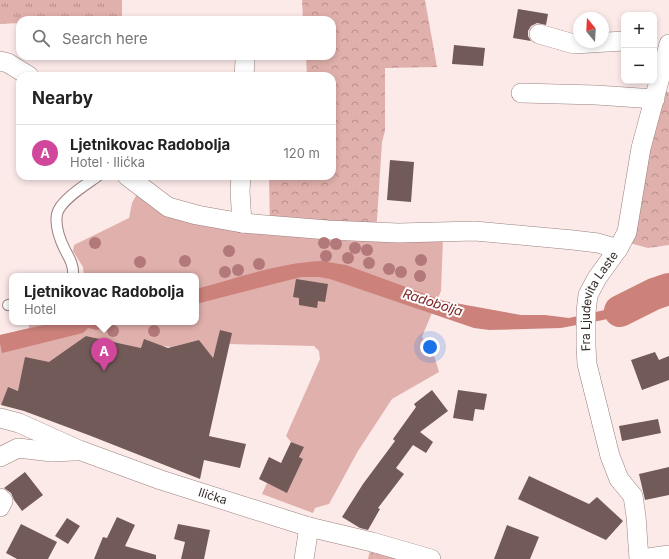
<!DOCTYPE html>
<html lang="en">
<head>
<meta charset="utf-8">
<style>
	:root { --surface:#fff; --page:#f6f6f6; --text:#222; --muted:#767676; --line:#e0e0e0; --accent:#2563eb }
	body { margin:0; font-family:Inter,sans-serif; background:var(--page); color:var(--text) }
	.controls { position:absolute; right:12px; top:12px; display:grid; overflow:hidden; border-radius:8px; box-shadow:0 2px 6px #0003 }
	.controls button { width:36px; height:36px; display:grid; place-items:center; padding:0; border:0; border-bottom:1px solid var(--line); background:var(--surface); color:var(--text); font:20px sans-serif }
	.compass { position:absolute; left:573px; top:12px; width:36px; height:36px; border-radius:50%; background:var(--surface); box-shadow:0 2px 6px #0003; rotate:342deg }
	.you { position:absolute; left:430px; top:347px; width:14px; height:14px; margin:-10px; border:3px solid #fff; border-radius:50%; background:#1a73e8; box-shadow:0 0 0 6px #1a73e833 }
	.badge { display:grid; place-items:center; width:26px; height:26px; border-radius:50%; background:var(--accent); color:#fff; font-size:13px; font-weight:700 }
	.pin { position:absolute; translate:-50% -33px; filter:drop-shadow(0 1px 2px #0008) }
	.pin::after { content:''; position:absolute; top:21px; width:14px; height:12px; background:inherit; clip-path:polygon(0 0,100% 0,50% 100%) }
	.popup { position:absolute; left:9px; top:273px; width:190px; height:52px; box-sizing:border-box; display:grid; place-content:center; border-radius:8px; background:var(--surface); filter:drop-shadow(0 1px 3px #0005); font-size:13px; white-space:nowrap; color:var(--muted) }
	.popup b { font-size:15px; color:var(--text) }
	.popup::after { content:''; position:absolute; left:50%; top:100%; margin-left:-8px; border:8px solid transparent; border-top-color:var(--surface) }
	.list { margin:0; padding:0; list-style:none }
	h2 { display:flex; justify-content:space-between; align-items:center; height:52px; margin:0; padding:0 16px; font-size:17px }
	h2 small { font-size:13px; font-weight:400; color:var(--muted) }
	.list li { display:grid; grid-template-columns:26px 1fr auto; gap:12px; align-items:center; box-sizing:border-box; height:56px; padding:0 16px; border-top:1px solid var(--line) }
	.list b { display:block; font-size:15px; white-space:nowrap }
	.list p { margin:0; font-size:13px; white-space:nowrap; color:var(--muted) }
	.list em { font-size:13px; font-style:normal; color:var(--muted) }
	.icon { flex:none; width:22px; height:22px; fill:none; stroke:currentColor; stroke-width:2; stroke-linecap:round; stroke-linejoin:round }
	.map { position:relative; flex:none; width:669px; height:559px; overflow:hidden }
	.search { position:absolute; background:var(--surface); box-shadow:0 2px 6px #0003; left:16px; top:16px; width:320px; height:44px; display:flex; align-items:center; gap:10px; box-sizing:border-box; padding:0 14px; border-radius:12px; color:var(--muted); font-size:15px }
	.panel { position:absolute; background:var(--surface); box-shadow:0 2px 6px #0003; left:16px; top:72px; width:320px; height:108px; border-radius:12px }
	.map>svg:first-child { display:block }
	.grass { fill:url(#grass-tufts) }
	.forest { fill:url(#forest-crowns) }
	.garden { fill:#e0b0ac }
	.water { fill:#cc817b }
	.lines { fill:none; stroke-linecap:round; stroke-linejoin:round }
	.river { stroke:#cc817b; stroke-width:32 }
	.building { fill:#725a58 }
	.service-casing { stroke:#9b817f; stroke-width:12 }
	.minor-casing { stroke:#9b817f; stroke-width:20 }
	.service { stroke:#fff; stroke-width:10 }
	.minor { stroke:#fff; stroke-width:19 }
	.tree { fill:#b3797a }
	.labels { text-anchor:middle; stroke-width:4; stroke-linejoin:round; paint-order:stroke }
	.street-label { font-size:12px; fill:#362b2a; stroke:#fcfcfc }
	.water-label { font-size:13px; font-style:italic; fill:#7c2223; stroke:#fcfcfc }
</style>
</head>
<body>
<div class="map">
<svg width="669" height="559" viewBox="0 0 669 559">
	<defs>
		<pattern id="grass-tufts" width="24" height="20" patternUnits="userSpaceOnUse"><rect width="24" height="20" fill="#e0b0ac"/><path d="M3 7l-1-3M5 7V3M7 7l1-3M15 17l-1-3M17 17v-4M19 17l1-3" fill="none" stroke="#b68f8c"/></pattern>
		<pattern id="forest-crowns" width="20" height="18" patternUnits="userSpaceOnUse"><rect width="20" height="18" fill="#e0b0ac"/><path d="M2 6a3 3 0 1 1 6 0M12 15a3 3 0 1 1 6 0" fill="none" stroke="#b68f8c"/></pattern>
	</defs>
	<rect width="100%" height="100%" fill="#fceae9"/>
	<polygon class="grass" points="0,0 122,0 122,20 20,20 20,23 0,24"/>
	<g class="forest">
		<polygon points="302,0 425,0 437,67 385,68 385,131 382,142 376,235 270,229 269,176 332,176 332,76 307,76 306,56 332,56 332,20 303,20"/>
		<polygon points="657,90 669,92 669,245 648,248 622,241"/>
		<polygon points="371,546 413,559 368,559"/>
	</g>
	<polygon class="garden" points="138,192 169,211 443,238 441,291 422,337 432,349 439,372 392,399 358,451 329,504 315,508 313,513 262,494 267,483 287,492 303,459 299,457 303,447 291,442 286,436 320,359 319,351 314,346 229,344 218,340 209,370 203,368 201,343 199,340 172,347 161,346 141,348 86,336 22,392 8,388 1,405 0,404 0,335 29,328 29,322 196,322 196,276 84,276 83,267 73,251 74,245 129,218 132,203"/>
	<g class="water">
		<path d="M321,261l25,4 98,36 77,14h24l24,3 49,-11 4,-2 -1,-5 35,-14 8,13 -19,10 -42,11 -42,8 -72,2 -15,-2 -144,-49 -11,-2h-18l-105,27v-15c41,-11 83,-26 125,-28z"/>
		<polygon points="57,322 128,322 96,330 88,328 83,333 2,353 0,343 0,335"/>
	</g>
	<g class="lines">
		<polyline class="river" points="620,311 654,294 669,289"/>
	</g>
	<g class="building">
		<polygon points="518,9 548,14 546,25 537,23 531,26 528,31 528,36 531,41 513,38"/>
		<polygon points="454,45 485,48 483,66 452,64"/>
		<polygon points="390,160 414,162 411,202 387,200"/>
		<polygon points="296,279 328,284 325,302 318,301 317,308 299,305 299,298 293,297"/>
		<polygon points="220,330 232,333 209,436 246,444 240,468 204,460 200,479 91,436 24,411 1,405 8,387 18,391 25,357 49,362 86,336 141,348 144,339 168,348 199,340 213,358"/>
		<polygon points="655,352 659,360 669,356 669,380 642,390 631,360"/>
		<polygon points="432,390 448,411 420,432 433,442 426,453 413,445 396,468 404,474 378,508 380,509 368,530 360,528 342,517 363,484 395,441 393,439 416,407 414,404"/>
		<polygon points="458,390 487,394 484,410 475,409 473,421 453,418"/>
		<polygon points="658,419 661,433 622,441 619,426"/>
		<polygon points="291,442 304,447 299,457 303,459 287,493 259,479 269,457 281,463"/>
		<polygon points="669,467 669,495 645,500 639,474"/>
		<polygon points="25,472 43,495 22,511 14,500 11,493 4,488"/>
		<polygon points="529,476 589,504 597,497 623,521 606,540 518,499"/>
		<polygon points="117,517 135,525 125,546 156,555 156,559 94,559 103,537 107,538"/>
		<polygon points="67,518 80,526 68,544 55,536"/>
		<polygon points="21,524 57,542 48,559 17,559 6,553"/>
		<polygon points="178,524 210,530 204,559 181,559 185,542 174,539"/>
		<polygon points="507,525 539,537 530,559 494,559"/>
	</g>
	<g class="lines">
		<g class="service-casing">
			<g id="service">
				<path d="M73,276c1,-10 -3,-17 -8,-26 -5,-10 -10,-25 -8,-36 3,-14 30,-30 41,-38"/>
				<polyline points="8,305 12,304"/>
			</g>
		</g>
		<g class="minor-casing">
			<g id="minor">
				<polyline points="539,34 574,44 624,41"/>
				<polyline points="0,61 8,63 29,76"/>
				<polyline points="244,76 245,61"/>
				<polyline points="521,93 596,95 655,99"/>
				<polyline points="127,176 168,207 197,215 242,223 328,230 398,233 475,231 573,240 598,243 618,249"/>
				<polyline points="241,176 240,191 242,223"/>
				<path id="s1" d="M0,418l19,5 60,27 82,30 148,47 63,15 59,17"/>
				<polyline points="0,457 18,448 52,452 74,451"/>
				<polyline points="0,498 3,501 0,507"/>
				<polyline points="304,559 309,527"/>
				<path id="s2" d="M639,559l-3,-43 -3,-20 -14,-17 -9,-23 -23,-92 -1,-17v-35l2,-17 9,-17 21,-29 9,-17 14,-84 28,-104"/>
				<polyline points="641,559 669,555"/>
			</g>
		</g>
		<use href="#service" class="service"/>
		<use href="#minor" class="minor"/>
	</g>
	<g class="tree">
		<circle cx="95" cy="243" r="6"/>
		<circle cx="324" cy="243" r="6"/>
		<circle cx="336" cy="244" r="6"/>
		<circle cx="355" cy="248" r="6"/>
		<circle cx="367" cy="250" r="6"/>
		<circle cx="229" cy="251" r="6"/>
		<circle cx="326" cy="256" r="6"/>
		<circle cx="348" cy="258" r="6"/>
		<circle cx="421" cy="260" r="6"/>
		<circle cx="185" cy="261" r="6"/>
		<circle cx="140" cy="262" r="6"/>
		<circle cx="369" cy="263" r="6"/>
		<circle cx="259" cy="264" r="6"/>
		<circle cx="389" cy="269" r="6"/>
		<circle cx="238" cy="270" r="6"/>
		<circle cx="225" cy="272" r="6"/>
		<circle cx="401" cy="272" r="6"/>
		<circle cx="420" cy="276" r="6"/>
		<circle cx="113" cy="331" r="6"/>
		<circle cx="154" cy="331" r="6"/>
	</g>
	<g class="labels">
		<g class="street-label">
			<text dy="4" stroke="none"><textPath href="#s2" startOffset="271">Fra Ljudevita Laste</textPath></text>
			<text dy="4" stroke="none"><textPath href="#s1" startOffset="227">Ilićka</textPath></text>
		</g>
		<g class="water-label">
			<text transform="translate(433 302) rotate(18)" y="5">Radobolja</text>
		</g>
	</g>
</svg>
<div class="controls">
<button>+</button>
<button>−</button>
</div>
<svg class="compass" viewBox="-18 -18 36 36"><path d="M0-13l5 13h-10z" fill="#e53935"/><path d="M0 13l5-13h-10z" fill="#767676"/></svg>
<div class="you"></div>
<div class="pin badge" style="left:104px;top:371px;background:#d1479c">A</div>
<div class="popup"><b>Ljetnikovac Radobolja</b>Hotel</div>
<div class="search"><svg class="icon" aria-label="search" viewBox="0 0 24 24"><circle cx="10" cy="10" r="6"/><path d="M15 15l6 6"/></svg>Search here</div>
<section class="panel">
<h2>Nearby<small></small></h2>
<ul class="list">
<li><span class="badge" style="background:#d1479c">A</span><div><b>Ljetnikovac Radobolja</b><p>Hotel · Ilićka</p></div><em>120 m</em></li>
</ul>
</section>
</div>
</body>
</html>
